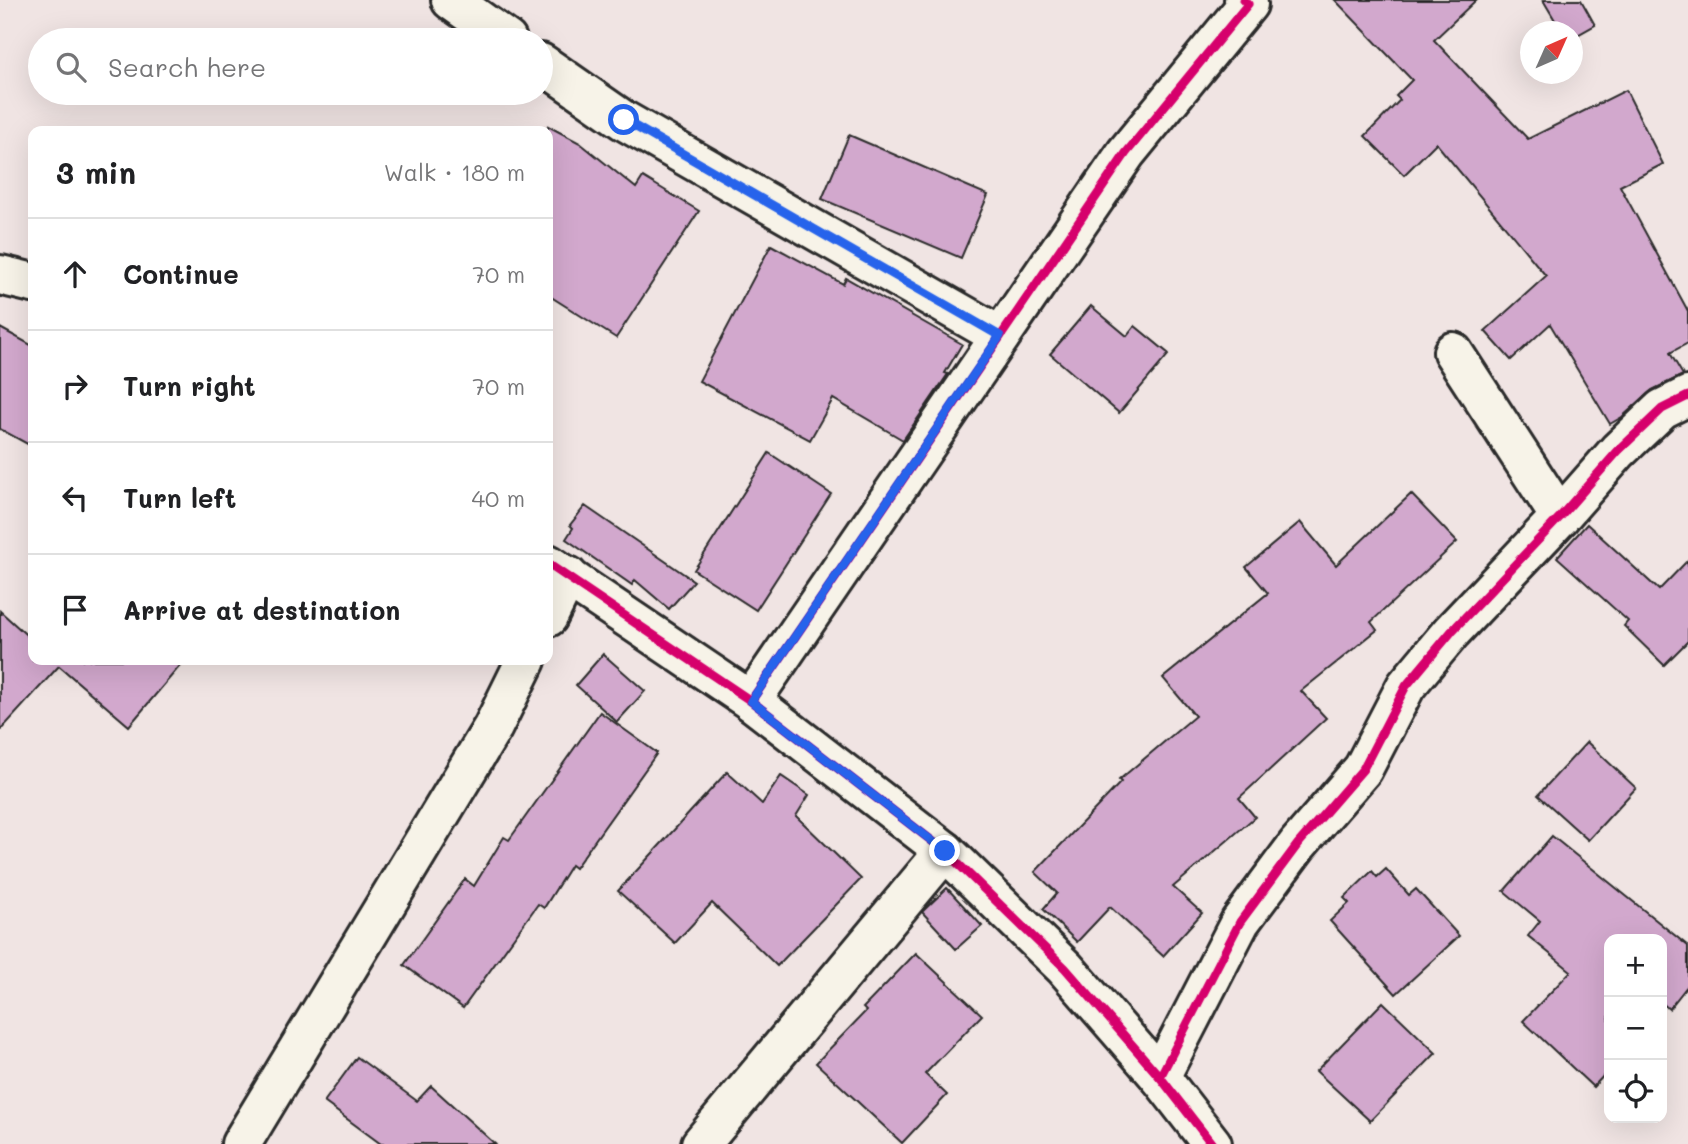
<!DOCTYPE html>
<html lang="en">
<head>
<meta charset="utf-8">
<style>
	:root { --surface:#fff; --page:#f6f6f6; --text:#202124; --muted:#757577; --line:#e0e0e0 }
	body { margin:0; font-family:Mali,sans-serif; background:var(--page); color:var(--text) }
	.controls { position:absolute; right:21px; bottom:21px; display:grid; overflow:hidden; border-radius:14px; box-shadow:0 7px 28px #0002 }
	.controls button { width:63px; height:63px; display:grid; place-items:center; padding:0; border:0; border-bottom:2px solid var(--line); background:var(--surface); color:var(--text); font:35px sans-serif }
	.compass { position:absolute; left:1520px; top:21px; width:63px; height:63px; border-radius:50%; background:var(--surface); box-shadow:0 7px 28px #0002; rotate:45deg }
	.stop { position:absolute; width:21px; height:21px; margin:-16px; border:5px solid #2563eb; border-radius:50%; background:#fff }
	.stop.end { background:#2563eb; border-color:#fff; box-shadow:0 2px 7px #0008 }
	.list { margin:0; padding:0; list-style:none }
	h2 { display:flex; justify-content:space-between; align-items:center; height:91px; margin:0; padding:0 28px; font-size:30px }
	h2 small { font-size:23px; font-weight:400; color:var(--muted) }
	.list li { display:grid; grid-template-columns:46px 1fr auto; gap:21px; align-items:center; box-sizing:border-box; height:112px; padding:0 28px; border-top:2px solid var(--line) }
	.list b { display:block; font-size:26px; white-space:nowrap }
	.list em { font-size:23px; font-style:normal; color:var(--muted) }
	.icon { flex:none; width:38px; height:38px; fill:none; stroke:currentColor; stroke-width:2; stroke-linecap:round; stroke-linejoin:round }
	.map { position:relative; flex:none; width:1688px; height:1144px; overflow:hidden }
	.search { position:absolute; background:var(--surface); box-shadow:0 7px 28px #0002; left:28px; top:28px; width:525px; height:77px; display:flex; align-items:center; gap:18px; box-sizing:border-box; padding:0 24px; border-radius:38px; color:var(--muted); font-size:26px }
	.panel { position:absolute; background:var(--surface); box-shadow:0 7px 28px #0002; left:28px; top:126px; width:525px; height:539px; border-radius:14px }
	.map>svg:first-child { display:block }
	.building { fill:#d2a8cd; stroke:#2b2b2b; stroke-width:2 }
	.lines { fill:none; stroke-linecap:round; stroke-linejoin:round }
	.minor-casing { stroke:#2b2b2b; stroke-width:44 }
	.tertiary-casing { stroke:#2b2b2b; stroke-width:44 }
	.minor { stroke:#f7f3e8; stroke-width:38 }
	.tertiary { stroke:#f7f3e8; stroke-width:38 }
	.cycleway-casing { stroke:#f7f3e8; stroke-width:13 }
	.cycleway { stroke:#d6006c; stroke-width:9 }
	.route { stroke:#2563eb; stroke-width:9 }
</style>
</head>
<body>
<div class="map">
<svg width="1688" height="1144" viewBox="0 0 1688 1144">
	<rect width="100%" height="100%" fill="#f0e4e3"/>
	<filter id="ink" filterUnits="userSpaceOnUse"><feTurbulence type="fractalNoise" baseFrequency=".0143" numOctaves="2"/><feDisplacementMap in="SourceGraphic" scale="14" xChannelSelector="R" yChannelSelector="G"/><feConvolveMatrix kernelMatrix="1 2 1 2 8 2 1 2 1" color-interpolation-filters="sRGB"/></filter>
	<g filter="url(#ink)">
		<g class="building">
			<polygon points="1335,0 1476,0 1434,40 1528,139 1626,90 1663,164 1620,186 1688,311 1688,343 1670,353 1683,375 1652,390 1622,417 1610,424 1550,324 1511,360 1485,331 1546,276 1436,143 1404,175 1365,136 1400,100 1396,96 1412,80"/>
			<polygon points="1543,0 1581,0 1595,25 1572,38 1572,32 1562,32"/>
			<polygon points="548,126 580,143 636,188 643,177 699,211 616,338 548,295"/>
			<polygon points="849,135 988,195 961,258 822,199"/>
			<polygon points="771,245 843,284 846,278 962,344 945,373 948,374 903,440 833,399 810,440 699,381"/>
			<polygon points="1091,306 1127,336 1135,326 1169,354 1119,413 1050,354"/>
			<polygon points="0,328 33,346 33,447 0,429"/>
			<polygon points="769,453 831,494 756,610 694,570"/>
			<polygon points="1411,494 1457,542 1371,622 1377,630 1301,691 1326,718 1239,798 1255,817 1173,887 1202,913 1163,956 1110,907 1077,942 1043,909 1057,893 1035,872 1121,782 1119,780 1195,716 1163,678 1268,593 1246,567 1300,522 1336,565"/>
			<polygon points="585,506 694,581 669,609 635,580 632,585 566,539 573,528 570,525"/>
			<polygon points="1587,524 1659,590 1688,560 1688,641 1664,665 1624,626 1628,621 1557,557"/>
			<polygon points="0,611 33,641 33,660 185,660 129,726 59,666 0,731"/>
			<polygon points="603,654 645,691 617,722 576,685"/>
			<polygon points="600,712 657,753 575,868 571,865 544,908 538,904 463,1008 404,965 465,879 474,886 504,837 509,840"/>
			<polygon points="1587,742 1636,788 1588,840 1538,795"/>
			<polygon points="727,772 762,804 781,776 809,795 796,816 861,879 777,966 712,903 675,943 618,891"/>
			<polygon points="1552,836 1688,946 1688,985 1669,1009 1662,1003 1662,939 1609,939 1609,1070 1593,1087 1523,1021 1571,971 1528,936 1540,921 1504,891"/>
			<polygon points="1386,869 1409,895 1416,889 1459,936 1396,994 1330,921 1349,903 1344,898 1372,871 1377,877"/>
			<polygon points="947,888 982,926 956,949 922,912"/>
			<polygon points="916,953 982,1015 925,1074 947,1095 902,1143 816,1063 866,1011 863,1008"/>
			<polygon points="1383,1002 1436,1053 1370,1121 1316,1071"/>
			<polygon points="357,1057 417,1101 431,1086 495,1144 381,1144 324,1102"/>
		</g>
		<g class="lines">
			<g class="minor-casing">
				<g id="minor">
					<polyline points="451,0 507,40"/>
					<polyline points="541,63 623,120 1000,336"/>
					<polyline points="1453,352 1560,517"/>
					<polyline points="548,617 568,576"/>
					<polyline points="751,701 1126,153 1248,4 1244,0"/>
					<polyline points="1160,1077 1240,922 1298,844 1363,769 1406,686 1452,631 1560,517 1618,451 1662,409 1688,396"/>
					<polyline points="241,1144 493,727 526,660"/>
					<polyline points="701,1144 945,851"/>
				</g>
			</g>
			<g class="tertiary-casing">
				<g id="tertiary">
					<polyline points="0,275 33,283"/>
					<polyline points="548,564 751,701 945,851 1065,968 1160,1077 1212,1144"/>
				</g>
			</g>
			<use href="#minor" class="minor"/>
			<use href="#tertiary" class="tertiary"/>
			<g class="cycleway-casing">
				<g id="cycleway">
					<polyline points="548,564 751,701 945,851 1065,968 1160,1077 1212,1144"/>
					<polyline points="751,701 1126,153 1248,4 1244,0"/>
					<polyline points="1160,1077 1240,922 1298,844 1363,769 1406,686 1452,631 1560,517 1618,451 1662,409 1688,396"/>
				</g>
			</g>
			<use href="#cycleway" class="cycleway"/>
		</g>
	</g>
	<g class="lines" filter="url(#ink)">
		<polyline class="route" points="624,120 1000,336 751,701 945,851"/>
	</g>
</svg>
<div class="controls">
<button>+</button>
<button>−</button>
<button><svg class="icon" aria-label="locate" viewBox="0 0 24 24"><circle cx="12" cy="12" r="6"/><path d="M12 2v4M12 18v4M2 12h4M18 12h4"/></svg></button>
</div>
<svg class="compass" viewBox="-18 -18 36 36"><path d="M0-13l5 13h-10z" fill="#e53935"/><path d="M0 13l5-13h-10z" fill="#757577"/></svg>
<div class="stop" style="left:624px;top:120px"></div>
<div class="stop end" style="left:945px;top:851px"></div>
<div class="search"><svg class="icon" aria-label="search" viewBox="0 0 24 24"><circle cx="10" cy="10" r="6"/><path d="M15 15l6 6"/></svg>Search here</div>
<section class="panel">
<h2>3 min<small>Walk · 180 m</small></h2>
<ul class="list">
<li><svg class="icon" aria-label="ahead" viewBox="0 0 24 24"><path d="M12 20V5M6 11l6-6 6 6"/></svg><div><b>Continue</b></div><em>70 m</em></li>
<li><svg class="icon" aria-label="right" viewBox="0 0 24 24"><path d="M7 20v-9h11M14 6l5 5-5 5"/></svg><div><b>Turn right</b></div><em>70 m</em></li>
<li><svg class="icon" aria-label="left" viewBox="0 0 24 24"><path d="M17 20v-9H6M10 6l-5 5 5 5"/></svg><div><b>Turn left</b></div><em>40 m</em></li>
<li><svg class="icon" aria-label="arrive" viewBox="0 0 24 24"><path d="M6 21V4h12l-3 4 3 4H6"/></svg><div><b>Arrive at destination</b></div></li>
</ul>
</section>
</div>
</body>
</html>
